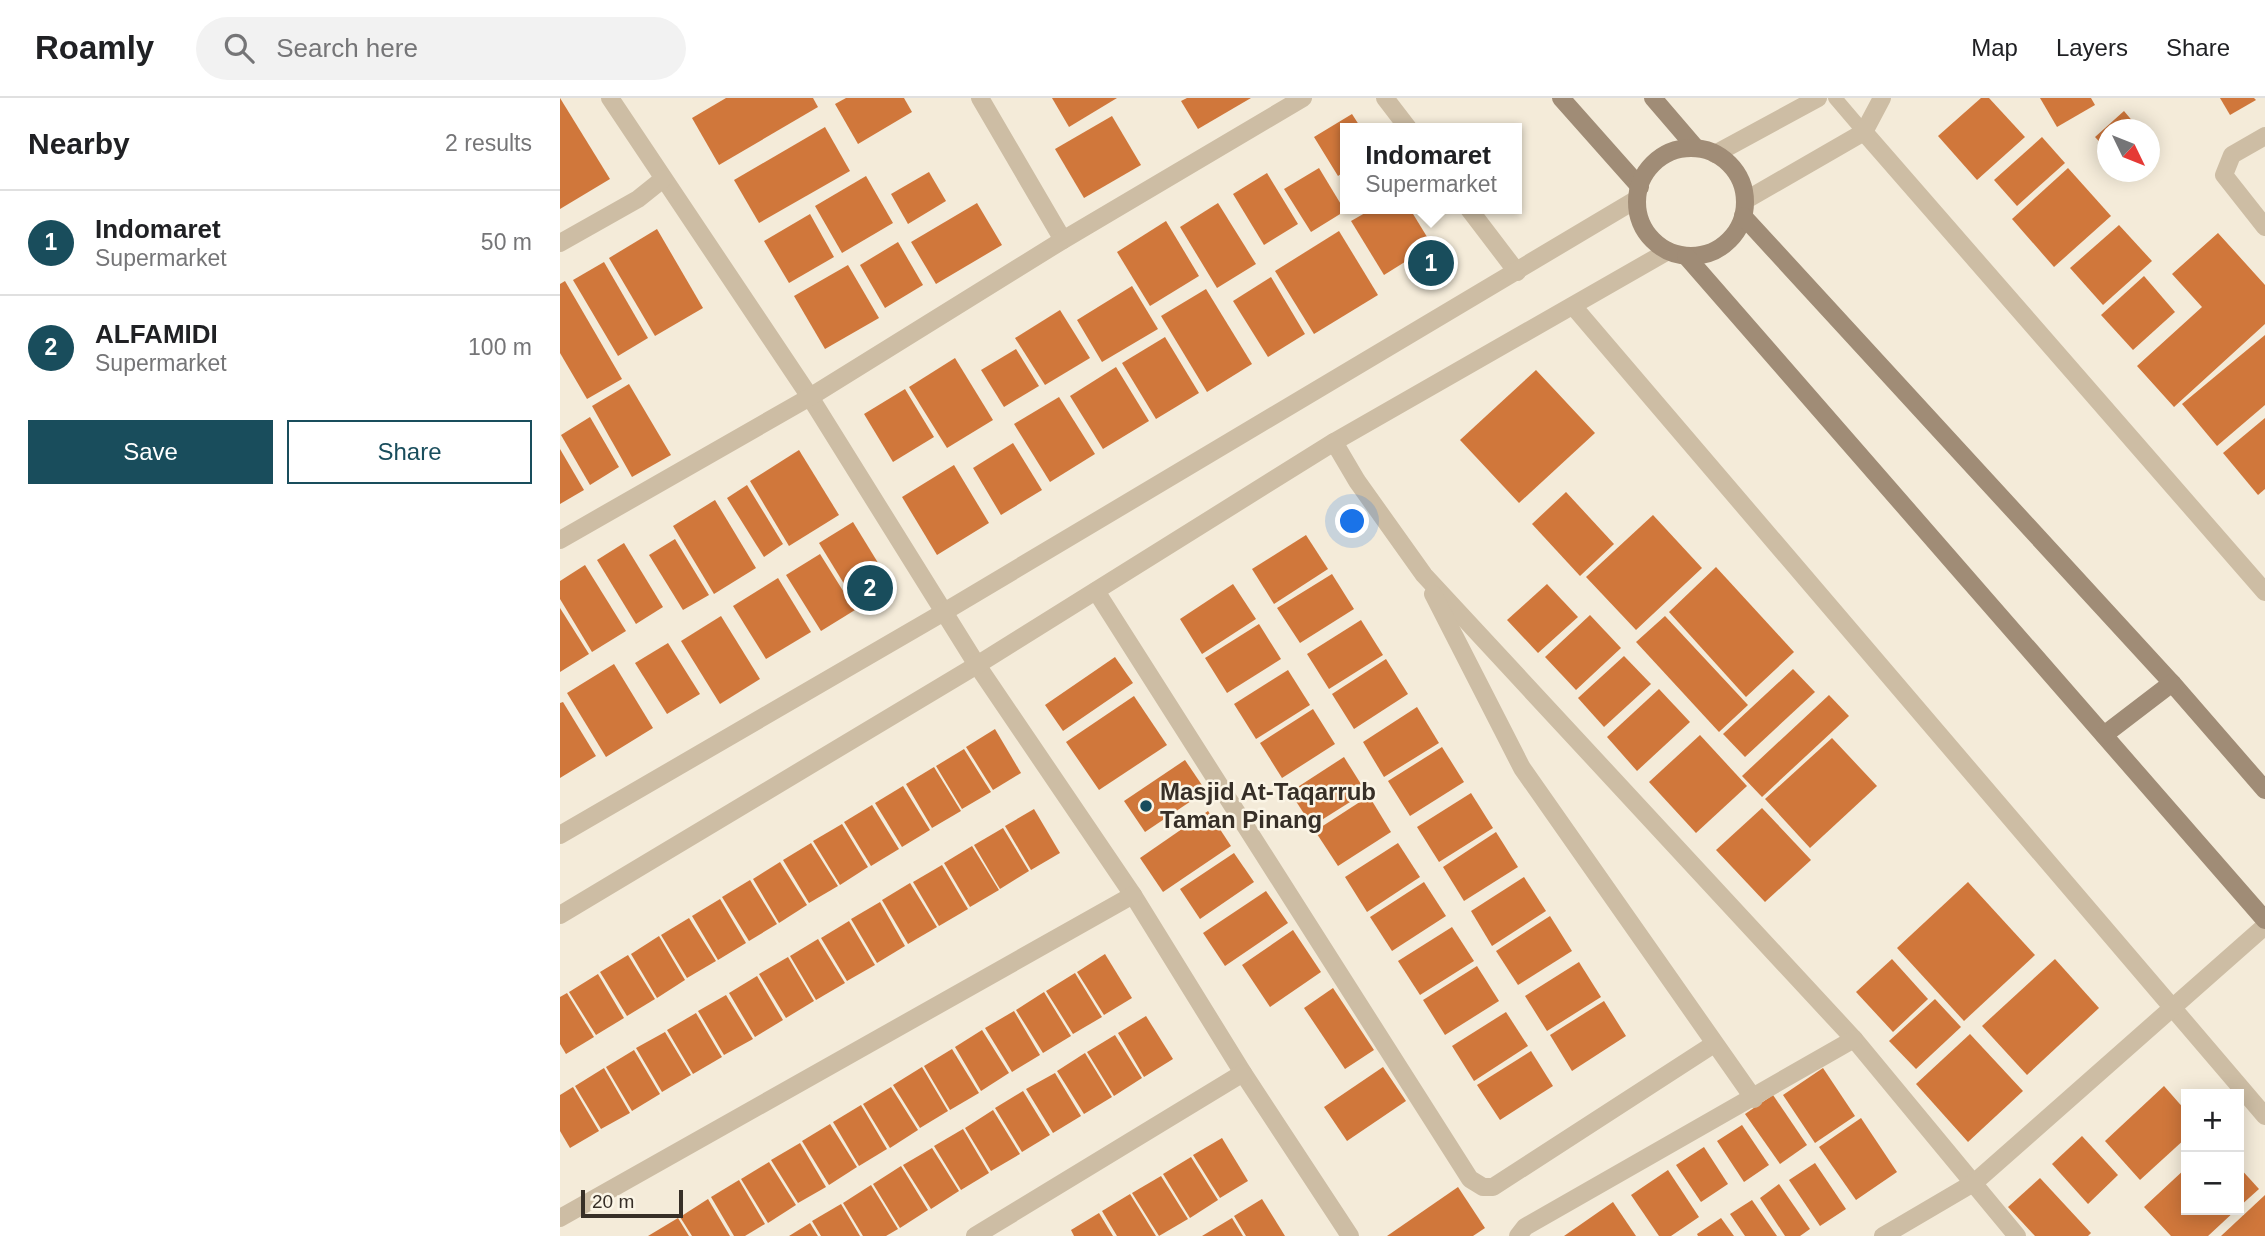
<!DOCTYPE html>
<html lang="en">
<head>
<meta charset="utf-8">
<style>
	:root { --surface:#fff; --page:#f2f2f2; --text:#202124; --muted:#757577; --line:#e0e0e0; --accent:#194d5c }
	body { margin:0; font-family:Arial,sans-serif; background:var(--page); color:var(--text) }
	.controls { position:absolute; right:21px; bottom:21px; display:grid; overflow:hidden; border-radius:0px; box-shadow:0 4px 18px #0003 }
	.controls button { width:63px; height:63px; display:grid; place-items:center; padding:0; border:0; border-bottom:2px solid var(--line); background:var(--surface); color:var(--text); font:35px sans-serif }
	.compass { position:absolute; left:1537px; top:21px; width:63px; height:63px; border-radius:50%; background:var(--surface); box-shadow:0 4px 18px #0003; rotate:133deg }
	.scale { position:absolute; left:21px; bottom:18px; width:102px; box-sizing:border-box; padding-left:7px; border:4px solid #372f27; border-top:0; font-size:19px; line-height:24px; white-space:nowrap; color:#372f27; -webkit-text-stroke:5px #fbf5e6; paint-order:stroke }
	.you { position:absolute; left:793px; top:424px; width:24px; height:24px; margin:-18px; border:5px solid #fff; border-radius:50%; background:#1a73e8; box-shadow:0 0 0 10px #1a73e833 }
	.badge { display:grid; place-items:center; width:46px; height:46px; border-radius:50%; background:var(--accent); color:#fff; font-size:23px; font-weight:700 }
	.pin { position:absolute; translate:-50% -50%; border:4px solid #fff; box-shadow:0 2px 7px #0006 }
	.popup { position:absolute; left:780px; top:25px; width:182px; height:91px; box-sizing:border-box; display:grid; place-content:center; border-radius:0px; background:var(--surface); filter:drop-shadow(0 2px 5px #0005); font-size:23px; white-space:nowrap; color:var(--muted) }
	.popup b { font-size:26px; color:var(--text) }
	.popup::after { content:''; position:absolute; left:50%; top:100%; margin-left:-14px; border:14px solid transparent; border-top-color:var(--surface) }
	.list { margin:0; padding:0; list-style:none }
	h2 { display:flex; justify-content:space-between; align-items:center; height:91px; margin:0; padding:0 28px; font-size:30px }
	h2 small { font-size:23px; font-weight:400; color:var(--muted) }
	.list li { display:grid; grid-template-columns:46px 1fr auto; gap:21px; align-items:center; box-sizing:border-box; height:105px; padding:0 28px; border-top:2px solid var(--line) }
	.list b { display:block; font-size:26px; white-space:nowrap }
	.list p { margin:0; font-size:23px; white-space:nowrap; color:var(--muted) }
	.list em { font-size:23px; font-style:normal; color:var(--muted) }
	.actions { display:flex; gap:14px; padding:21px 28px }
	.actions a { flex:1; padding:16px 0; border:2px solid var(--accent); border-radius:0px; text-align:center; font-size:24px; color:var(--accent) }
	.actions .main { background:var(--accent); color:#fff }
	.icon { flex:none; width:38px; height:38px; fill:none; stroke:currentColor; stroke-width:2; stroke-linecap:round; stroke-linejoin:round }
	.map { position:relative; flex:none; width:1705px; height:1138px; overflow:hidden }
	header { display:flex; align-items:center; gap:42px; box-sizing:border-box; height:98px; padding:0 35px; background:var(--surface); border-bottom:2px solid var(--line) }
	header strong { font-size:33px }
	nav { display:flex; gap:38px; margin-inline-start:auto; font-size:24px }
	.search { width:490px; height:63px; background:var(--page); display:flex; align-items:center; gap:18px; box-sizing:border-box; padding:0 24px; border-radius:38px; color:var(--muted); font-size:26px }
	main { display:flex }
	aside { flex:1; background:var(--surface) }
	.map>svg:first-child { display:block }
	.building { fill:#d0773b }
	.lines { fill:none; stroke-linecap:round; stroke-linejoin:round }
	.service { stroke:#cdbda4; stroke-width:14 }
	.minor { stroke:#cdbda4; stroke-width:18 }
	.secondary { stroke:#a08c76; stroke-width:18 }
	.poi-dot { fill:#194d5c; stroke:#fbf5e6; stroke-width:2.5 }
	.labels { text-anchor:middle; stroke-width:5; stroke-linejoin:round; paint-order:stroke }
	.poi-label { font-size:24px; font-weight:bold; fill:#372f27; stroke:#fbf5e6; text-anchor:start }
</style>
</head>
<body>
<header>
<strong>Roamly</strong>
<div class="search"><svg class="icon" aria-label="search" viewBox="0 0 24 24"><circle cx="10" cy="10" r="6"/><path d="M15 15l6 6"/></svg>Search here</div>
<nav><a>Map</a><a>Layers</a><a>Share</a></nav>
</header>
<main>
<aside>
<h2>Nearby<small>2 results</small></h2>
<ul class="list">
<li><span class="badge">1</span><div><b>Indomaret</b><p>Supermarket</p></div><em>50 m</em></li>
<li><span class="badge">2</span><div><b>ALFAMIDI</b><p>Supermarket</p></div><em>100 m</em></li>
</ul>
<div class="actions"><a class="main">Save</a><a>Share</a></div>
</aside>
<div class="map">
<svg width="1705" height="1138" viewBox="0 0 1705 1138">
	<rect width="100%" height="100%" fill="#f4ebd9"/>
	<g class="building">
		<polygon points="0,0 50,81 0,111"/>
		<polygon points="166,0 253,0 258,9 159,67 132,20"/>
		<polygon points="286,0 344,0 352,14 298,46 275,6"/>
		<polygon points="492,0 557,0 509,29"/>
		<polygon points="627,0 691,0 638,31 621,3"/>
		<polygon points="1421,0 1429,0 1465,39 1417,82 1378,38"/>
		<polygon points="1480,0 1531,0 1535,7 1497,29"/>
		<polygon points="1660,0 1694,0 1696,2 1670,17"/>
		<polygon points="1564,13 1580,32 1548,32 1548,53 1535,39"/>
		<polygon points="792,16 801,30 785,30 785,73 778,78 754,39"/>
		<polygon points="552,18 581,67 524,100 495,51"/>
		<polygon points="265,29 290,73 199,125 174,82"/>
		<polygon points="1482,39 1505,65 1457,108 1434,82"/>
		<polygon points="759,70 785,113 751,134 724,91"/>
		<polygon points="1508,70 1551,118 1494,169 1452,121"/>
		<polygon points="369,74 386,103 348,126 331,96"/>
		<polygon points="707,75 738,126 704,147 673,96"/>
		<polygon points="306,78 333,125 282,155 255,108"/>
		<polygon points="417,105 442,147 376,186 351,144"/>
		<polygon points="658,105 696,166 657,190 620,129"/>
		<polygon points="812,111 850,111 872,147 824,177 791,123"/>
		<polygon points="250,116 274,159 229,185 204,143"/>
		<polygon points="606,123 639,178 590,208 557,154"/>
		<polygon points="1559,127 1592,163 1543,207 1510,170"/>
		<polygon points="97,131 143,210 95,238 49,160"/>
		<polygon points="779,133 818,197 754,236 715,173"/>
		<polygon points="1658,135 1705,187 1705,226 1614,309 1577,268 1642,209 1612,176"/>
		<polygon points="338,144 363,187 325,210 300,167"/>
		<polygon points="44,164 88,240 58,258 13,182"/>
		<polygon points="288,167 319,220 265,251 234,198"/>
		<polygon points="1584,178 1615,214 1573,252 1541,217"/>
		<polygon points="711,179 745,236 708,259 673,203"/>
		<polygon points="5,183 62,281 27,301 0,255 0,186"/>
		<polygon points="572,188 598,231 542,264 517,222"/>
		<polygon points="646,191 692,266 647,294 601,218"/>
		<polygon points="500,212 530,260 485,287 455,240"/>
		<polygon points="1705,237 1705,307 1657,348 1622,306"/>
		<polygon points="605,239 639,295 596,321 562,265"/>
		<polygon points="456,251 479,288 444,309 421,272"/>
		<polygon points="395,260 433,322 387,350 349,289"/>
		<polygon points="556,269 589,323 543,351 510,298"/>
		<polygon points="976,272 1035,335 959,405 900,342"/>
		<polygon points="69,286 111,357 72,379 32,308"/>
		<polygon points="345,291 374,339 333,364 304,316"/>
		<polygon points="499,299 535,356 490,384 454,326"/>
		<polygon points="30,319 59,369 30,387 1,337"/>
		<polygon points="1705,320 1705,391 1698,397 1663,355"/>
		<polygon points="453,345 482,392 441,417 413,370"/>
		<polygon points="0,351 24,392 0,406"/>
		<polygon points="239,352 279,417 229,448 190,383"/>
		<polygon points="394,367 429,425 377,457 342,399"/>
		<polygon points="187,387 223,446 204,459 167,400"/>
		<polygon points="1006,394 1054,446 1020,478 972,426"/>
		<polygon points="155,402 196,470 154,496 113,428"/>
		<polygon points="1093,417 1142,470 1076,532 1026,479"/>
		<polygon points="293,424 331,486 297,507 259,445"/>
		<polygon points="746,437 768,471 714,506 692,471"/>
		<polygon points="115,441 149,497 123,512 89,457"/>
		<polygon points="64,445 103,509 76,526 37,462"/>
		<polygon points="260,456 295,512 261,533 226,477"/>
		<polygon points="25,467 66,533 32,554 0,501 0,483"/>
		<polygon points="1156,469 1234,554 1186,599 1109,514"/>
		<polygon points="772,476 794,511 740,545 717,510"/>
		<polygon points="218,480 251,534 206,561 173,508"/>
		<polygon points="673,486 696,521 642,556 620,521"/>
		<polygon points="987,486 1018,519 978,555 947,522"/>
		<polygon points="0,510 29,556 0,574"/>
		<polygon points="1030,517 1061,550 1016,592 985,559"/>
		<polygon points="161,518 200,581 160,606 121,543"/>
		<polygon points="1105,518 1188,607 1159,634 1076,544"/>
		<polygon points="801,522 823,557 769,591 747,556"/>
		<polygon points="699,526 721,561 667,595 645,560"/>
		<polygon points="108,545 140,596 107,616 75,565"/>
		<polygon points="1064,558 1091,586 1044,629 1018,600"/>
		<polygon points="555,559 573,585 503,633 485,607"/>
		<polygon points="826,561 848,596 794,631 772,596"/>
		<polygon points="54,566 93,630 46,659 7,595"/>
		<polygon points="1233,571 1255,594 1185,659 1163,636"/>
		<polygon points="728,572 750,607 696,641 674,606"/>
		<polygon points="1099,591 1130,624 1077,673 1047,639"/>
		<polygon points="1269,597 1289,618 1202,699 1182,678"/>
		<polygon points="574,598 607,647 539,692 506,644"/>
		<polygon points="3,604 36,658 0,680 0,605"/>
		<polygon points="857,609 879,645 824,679 803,644"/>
		<polygon points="753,611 775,646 722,680 700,645"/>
		<polygon points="435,631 461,675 433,692 406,649"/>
		<polygon points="1140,637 1187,688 1136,735 1089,684"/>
		<polygon points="1272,640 1317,688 1250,750 1205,701"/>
		<polygon points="882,649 904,684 850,718 828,683"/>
		<polygon points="404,651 431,694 402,711 376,668"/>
		<polygon points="784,659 806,694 752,728 730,694"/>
		<polygon points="625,662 646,693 585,734 564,703"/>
		<polygon points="374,669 401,713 372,730 346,686"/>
		<polygon points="343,688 370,732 342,749 315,705"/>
		<polygon points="911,695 933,730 879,764 857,729"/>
		<polygon points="809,698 831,734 778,768 755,733"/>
		<polygon points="312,707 339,751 311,768 284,724"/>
		<polygon points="1202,710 1251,762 1205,804 1156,752"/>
		<polygon points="474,711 500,755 471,772 445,728"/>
		<polygon points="648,713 671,748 603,794 580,760"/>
		<polygon points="282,726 308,769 280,787 253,743"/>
		<polygon points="443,730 469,773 440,791 414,747"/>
		<polygon points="936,734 958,769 904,803 883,769"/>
		<polygon points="251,745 278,788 249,805 223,762"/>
		<polygon points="838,745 860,779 807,814 785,779"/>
		<polygon points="412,748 439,792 410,809 384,765"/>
		<polygon points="674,755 694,784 640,821 620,791"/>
		<polygon points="220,764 247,807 219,825 193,781"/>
		<polygon points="382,767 408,811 379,828 353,784"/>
		<polygon points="964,779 986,813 932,848 911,813"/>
		<polygon points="190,782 217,826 189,843 162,799"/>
		<polygon points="864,784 886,818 832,853 810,819"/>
		<polygon points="1408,784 1475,857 1404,923 1337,850"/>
		<polygon points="350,785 377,829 348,846 322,802"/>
		<polygon points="706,793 728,825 665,868 643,835"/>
		<polygon points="160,801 186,845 158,862 132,818"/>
		<polygon points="320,804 345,848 317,865 291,821"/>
		<polygon points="990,818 1012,853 958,887 936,853"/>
		<polygon points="129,820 156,863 127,880 101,837"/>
		<polygon points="289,823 315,867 287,883 261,840"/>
		<polygon points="892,829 914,863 860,897 838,863"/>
		<polygon points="733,832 761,874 710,909 682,867"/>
		<polygon points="99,838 125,882 97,900 71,856"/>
		<polygon points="258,841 285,885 256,902 230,858"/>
		<polygon points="545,856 572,900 544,917 517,874"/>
		<polygon points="68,857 95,901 67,918 40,874"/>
		<polygon points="228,859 254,903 226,920 199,876"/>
		<polygon points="1332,861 1368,901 1333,934 1296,894"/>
		<polygon points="1495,861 1539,910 1467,977 1422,928"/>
		<polygon points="1019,864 1041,899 987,933 965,898"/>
		<polygon points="917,868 939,903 885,937 863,902"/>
		<polygon points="515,875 542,919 513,936 486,893"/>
		<polygon points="38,876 64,920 36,937 9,894"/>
		<polygon points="197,878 223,922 195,939 169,895"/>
		<polygon points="773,890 814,952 785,971 744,910"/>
		<polygon points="484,894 511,938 483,955 456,912"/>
		<polygon points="7,895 34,939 6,956 0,946 0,899"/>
		<polygon points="166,897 193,941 164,957 138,913"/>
		<polygon points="1375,901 1401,929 1356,971 1329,943"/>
		<polygon points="1044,903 1066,938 1012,973 990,937"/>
		<polygon points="454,913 480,957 452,974 425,930"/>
		<polygon points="946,914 968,948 914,983 892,948"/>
		<polygon points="136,915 162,959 133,976 107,932"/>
		<polygon points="586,918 613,961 584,979 558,935"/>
		<polygon points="422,932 449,975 421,993 395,949"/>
		<polygon points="105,934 131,977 102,994 76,950"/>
		<polygon points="1410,936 1463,993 1408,1044 1356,986"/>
		<polygon points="555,937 582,980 554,998 527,954"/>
		<polygon points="392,951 419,995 390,1012 364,968"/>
		<polygon points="74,952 100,996 72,1013 46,969"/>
		<polygon points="971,953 993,988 940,1022 917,987"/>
		<polygon points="525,955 552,999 524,1016 497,973"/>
		<polygon points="362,969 388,1013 360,1030 333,987"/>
		<polygon points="823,969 846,1003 787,1043 764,1009"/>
		<polygon points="44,970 70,1015 41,1031 15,988"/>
		<polygon points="1263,970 1295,1018 1255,1045 1223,997"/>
		<polygon points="495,975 521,1018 493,1035 466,991"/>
		<polygon points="1604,988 1626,1013 1626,1040 1580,1082 1545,1043"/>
		<polygon points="13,989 39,1033 10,1050 0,1033 0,997"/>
		<polygon points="331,989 358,1032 330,1050 303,1006"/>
		<polygon points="463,993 490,1037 462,1054 435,1010"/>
		<polygon points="1213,997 1247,1047 1220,1066 1185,1016"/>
		<polygon points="301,1007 327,1051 299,1068 273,1024"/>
		<polygon points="433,1012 460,1056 431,1073 405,1030"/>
		<polygon points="1301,1020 1337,1074 1296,1102 1259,1049"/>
		<polygon points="270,1026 297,1069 269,1087 242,1043"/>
		<polygon points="1182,1027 1209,1067 1184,1084 1157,1043"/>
		<polygon points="403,1031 429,1075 401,1092 374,1048"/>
		<polygon points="1522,1038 1558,1077 1528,1106 1492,1066"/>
		<polygon points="662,1040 688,1083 660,1100 633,1057"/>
		<polygon points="240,1045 266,1089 238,1105 211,1062"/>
		<polygon points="1144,1049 1168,1086 1141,1104 1116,1067"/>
		<polygon points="372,1050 399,1093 371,1111 343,1067"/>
		<polygon points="631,1059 658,1102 630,1120 603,1076"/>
		<polygon points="209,1064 236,1107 208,1125 181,1081"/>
		<polygon points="1255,1065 1286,1111 1260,1128 1229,1082"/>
		<polygon points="341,1068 368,1112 340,1130 313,1086"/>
		<polygon points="1679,1069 1699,1091 1679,1109"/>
		<polygon points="1626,1070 1626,1112 1676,1112 1648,1138 1611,1138 1584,1109"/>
		<polygon points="1108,1072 1139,1119 1111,1138 1099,1138 1071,1097"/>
		<polygon points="601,1078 628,1121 599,1138 572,1095"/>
		<polygon points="1480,1080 1531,1135 1528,1138 1475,1138 1448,1109"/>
		<polygon points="179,1082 205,1126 185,1138 174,1138 151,1099"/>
		<polygon points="1219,1086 1250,1131 1240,1138 1225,1138 1200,1100"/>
		<polygon points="311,1087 338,1131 326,1138 303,1138 283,1105"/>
		<polygon points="898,1089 925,1130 913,1138 827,1138"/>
		<polygon points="570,1096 596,1138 557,1138 542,1113"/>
		<polygon points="1705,1097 1705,1138 1661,1138"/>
		<polygon points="148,1101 170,1138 132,1138 120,1119"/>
		<polygon points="702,1101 725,1138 686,1138 674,1118"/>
		<polygon points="1192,1102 1217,1138 1185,1138 1170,1116"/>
		<polygon points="1053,1104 1076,1138 1004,1138"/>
		<polygon points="281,1106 300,1138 261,1138 252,1123"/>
		<polygon points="539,1115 553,1138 514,1138 511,1132"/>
		<polygon points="118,1120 129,1138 88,1138"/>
		<polygon points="672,1120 683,1138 642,1138"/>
		<polygon points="1161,1120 1174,1138 1138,1138 1137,1136"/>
		<polygon points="250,1125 258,1138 229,1138"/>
	</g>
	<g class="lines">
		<polyline class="service" points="1275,0 1304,34"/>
		<g class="minor">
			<polyline points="50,0 250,299 417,567 573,797 683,975 790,1138"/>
			<polyline points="420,0 503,142"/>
			<polyline points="825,0 848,30"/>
			<polyline points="1304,34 1705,494"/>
			<polyline points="1705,38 1672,57 1664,77 1705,129"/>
			<polyline points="1155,56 1258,0"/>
			<polyline points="1186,102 1304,34 1322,0"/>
			<polyline points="909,111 957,174"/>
			<polyline points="0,145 78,101 103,81"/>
			<polyline points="1013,208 1705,1018"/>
			<polyline points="774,344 797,383 864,477 1294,941 1457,1138"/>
			<polyline points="0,442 250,299 503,142 743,0"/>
			<polyline points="536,493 910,1081 923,1089 933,1089 1154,946"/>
			<polyline points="873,496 962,670 1194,1001"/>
			<polyline points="0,737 384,514 1077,101"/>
			<polyline points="0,817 417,567 774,344 1108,153"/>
			<polyline points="0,1120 573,797"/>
			<polyline points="415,1138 683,975"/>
			<polyline points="958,1138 965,1129 1294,941"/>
			<polyline points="1323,1138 1415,1084 1705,828"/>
		</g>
		<g class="secondary">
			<polyline points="1001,0 1080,89"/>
			<polyline points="1093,0 1136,50"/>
			<circle cx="1131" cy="104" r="54"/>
			<polyline points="1183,118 1612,585 1705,692"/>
			<polyline points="1126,158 1705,822"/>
			<polyline points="1544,637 1612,585"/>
		</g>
	</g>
	<circle class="poi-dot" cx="586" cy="708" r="7"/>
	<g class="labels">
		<g class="poi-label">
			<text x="600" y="702">Masjid At-Taqarrub<tspan x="600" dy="28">Taman Pinang</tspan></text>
		</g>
	</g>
</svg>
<div class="controls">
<button>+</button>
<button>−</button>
</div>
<svg class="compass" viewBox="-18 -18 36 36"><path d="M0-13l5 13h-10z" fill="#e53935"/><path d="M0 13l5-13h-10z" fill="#757577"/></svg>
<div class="scale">20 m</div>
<div class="you"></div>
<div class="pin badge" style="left:871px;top:165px">1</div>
<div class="popup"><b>Indomaret</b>Supermarket</div>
<div class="pin badge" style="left:310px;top:490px">2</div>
</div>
</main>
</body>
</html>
